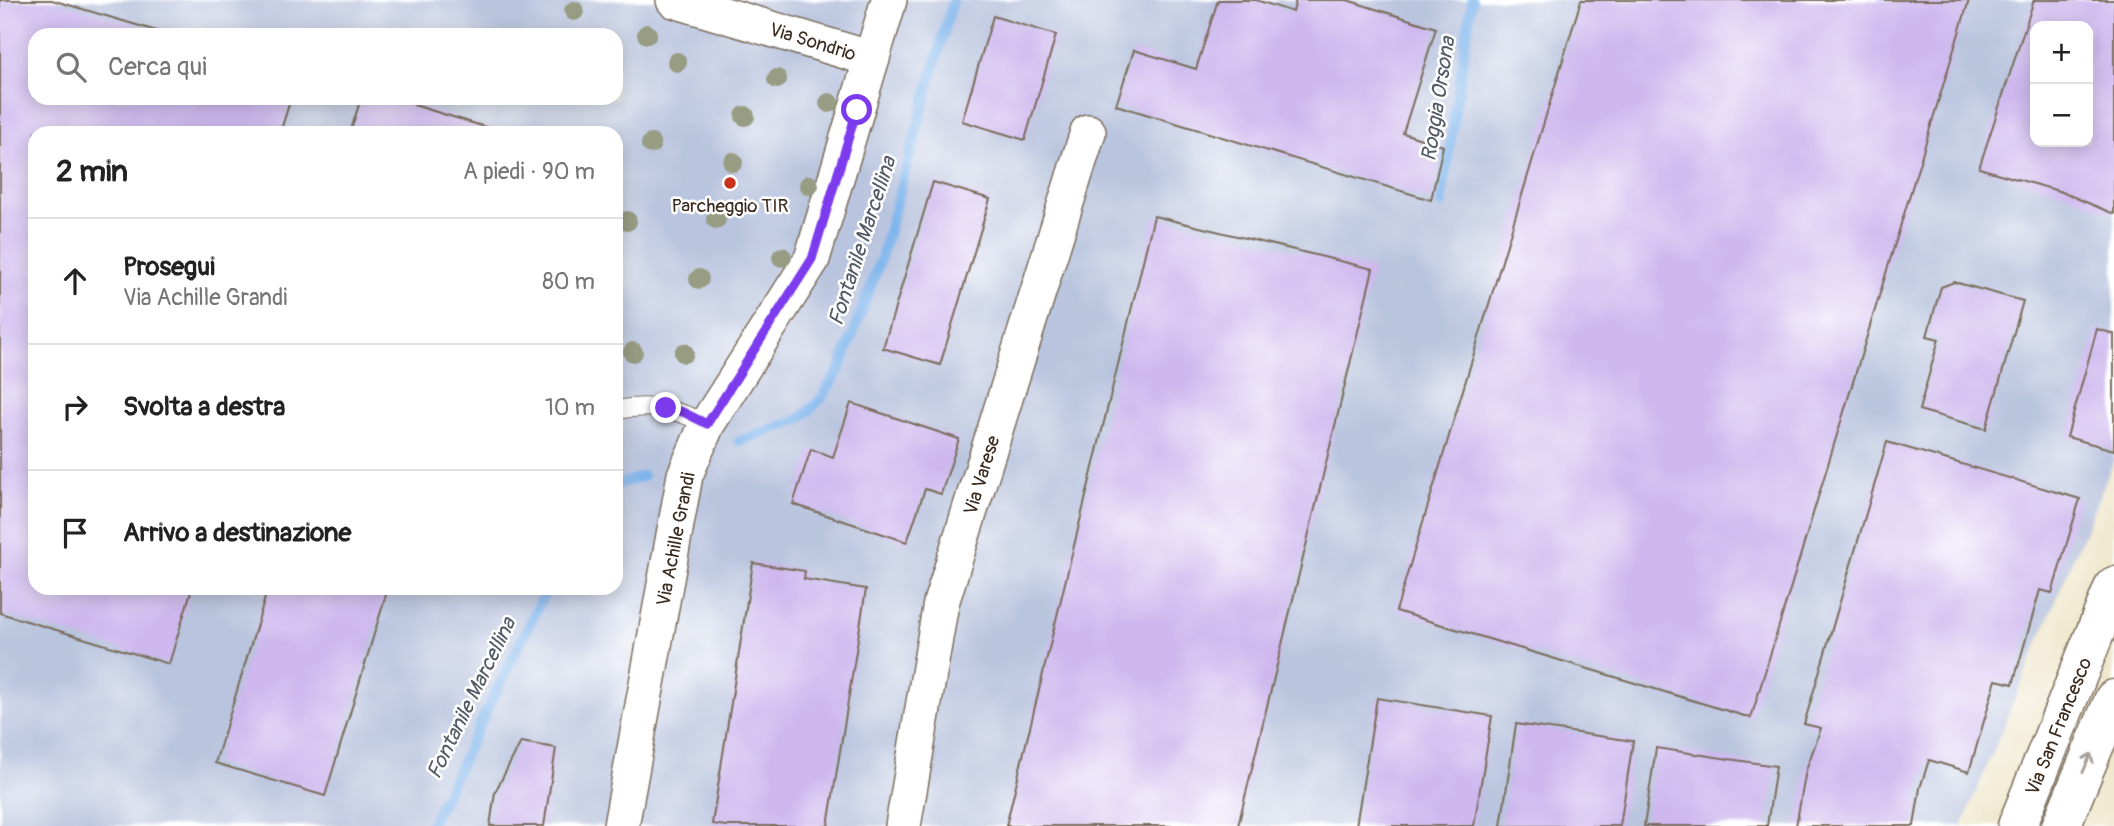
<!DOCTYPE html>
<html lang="it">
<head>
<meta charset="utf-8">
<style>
	:root { --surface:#fff; --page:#f2f2f2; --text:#222; --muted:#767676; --line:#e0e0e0 }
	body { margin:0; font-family:Pangolin,sans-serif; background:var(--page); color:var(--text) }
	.controls { position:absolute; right:21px; top:21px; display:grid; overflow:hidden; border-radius:14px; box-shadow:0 4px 18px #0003 }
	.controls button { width:63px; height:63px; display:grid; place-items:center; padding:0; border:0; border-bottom:2px solid var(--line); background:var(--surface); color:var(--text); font:35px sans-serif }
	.stop { position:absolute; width:21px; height:21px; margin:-16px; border:5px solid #7c3aed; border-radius:50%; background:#fff }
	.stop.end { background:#7c3aed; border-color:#fff; box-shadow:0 2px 7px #0008 }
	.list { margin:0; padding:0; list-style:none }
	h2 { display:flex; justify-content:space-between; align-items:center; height:91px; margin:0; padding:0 28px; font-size:30px }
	h2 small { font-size:23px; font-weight:400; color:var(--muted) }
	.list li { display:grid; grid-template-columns:46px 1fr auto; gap:21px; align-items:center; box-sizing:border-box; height:126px; padding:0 28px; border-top:2px solid var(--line) }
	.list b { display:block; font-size:26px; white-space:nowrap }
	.list p { margin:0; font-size:23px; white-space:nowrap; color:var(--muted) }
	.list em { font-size:23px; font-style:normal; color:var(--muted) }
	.icon { flex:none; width:38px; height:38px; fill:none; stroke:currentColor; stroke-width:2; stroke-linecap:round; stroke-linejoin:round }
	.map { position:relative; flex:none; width:2114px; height:826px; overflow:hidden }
	.search { position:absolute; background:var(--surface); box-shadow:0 4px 18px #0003; left:28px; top:28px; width:595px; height:77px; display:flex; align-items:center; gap:18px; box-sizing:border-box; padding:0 24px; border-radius:21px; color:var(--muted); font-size:26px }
	.panel { position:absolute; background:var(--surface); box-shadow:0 4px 18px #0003; left:28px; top:126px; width:595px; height:469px; border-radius:21px }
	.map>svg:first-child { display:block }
	.industrial { fill:#b9c4de; fill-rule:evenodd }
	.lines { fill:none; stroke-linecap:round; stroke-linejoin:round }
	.stream { stroke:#7db4ec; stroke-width:10 }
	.building { fill:#ceb8ee; fill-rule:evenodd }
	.service-casing { stroke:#7a6c5c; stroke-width:20 }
	.minor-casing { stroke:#7a6c5c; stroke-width:38 }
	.tertiary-casing { stroke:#7a6c5c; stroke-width:41 }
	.service { stroke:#fff; stroke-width:18 }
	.minor { stroke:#fff; stroke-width:35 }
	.tertiary { stroke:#fff; stroke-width:38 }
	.tree { fill:#989c82 }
	.oneway { stroke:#a79f9a }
	.route { stroke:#7c3aed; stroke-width:9 }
	.poi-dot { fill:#c8321e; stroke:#fff; stroke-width:2.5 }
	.labels { text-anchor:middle; stroke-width:5; stroke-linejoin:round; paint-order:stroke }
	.street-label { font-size:19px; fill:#3b2a1e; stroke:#fff }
	.poi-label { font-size:19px; fill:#3b2a1e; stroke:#fff }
	.water-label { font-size:21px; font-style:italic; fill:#525a66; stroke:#fff }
</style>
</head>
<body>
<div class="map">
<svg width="2114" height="826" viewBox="0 0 2114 826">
	<rect width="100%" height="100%" fill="#fff"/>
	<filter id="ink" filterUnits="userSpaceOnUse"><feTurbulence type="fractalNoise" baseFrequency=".0143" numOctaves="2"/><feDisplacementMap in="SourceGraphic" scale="14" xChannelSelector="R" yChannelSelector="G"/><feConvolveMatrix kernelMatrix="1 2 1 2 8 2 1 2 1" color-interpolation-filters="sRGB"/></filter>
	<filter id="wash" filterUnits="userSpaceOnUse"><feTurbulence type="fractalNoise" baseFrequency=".00686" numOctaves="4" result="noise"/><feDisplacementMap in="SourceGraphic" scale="28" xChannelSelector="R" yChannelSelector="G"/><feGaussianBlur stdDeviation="1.57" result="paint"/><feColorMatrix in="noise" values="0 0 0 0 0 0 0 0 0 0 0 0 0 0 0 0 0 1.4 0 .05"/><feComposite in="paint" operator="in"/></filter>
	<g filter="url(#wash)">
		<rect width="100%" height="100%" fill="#f0e8ce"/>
		<path class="industrial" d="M0,0h2114v461l-152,365h-1962zM2035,26h53v116h-53zM35,35h581v63h-581zM35,133h581v455h-581z"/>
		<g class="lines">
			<g class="stream">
				<polyline points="1441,204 1472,0"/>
				<polyline points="739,441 800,419 821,399 840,369 881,258 953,0"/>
				<polyline points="616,485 643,476"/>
				<polyline points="430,826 547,588"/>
			</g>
		</g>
		<g id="blocks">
			<g class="building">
				<polygon points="0,0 52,0 167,34 35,35 35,98 291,98 280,133 35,133 35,588 192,588 169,664 0,613"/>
				<polygon points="1218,0 1256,0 1293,12 1296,0 1347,0 1436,28 1403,133 1443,146 1431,200 1116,105 1134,50 1196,69"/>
				<polygon points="1581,0 1969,0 1751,718 1396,611"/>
				<path d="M2034,0h80v214l-52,-22 -83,-24zM2035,26h53v116h-53z"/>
				<polygon points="993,16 1056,35 1025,140 962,121"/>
				<polygon points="361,98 416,98 414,105 505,133 350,133"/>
				<polygon points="933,182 990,199 940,365 883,348"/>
				<polygon points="1154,216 1373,269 1238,826 1006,826"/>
				<polygon points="1954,282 2023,301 1986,429 1919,410 1939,339 1927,336 1941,287"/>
				<polygon points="2097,329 2114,334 2114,450 2067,437"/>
				<polygon points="851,403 959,439 941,494 925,489 907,542 793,504 811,449 833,457"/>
				<polygon points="1887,442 2080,499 2052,593 2040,590 2013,684 1996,680 1969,772 1929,760 1920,788 1914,826 1796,826 1806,770 1821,728 1804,724"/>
				<polygon points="753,563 805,571 804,579 866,589 828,826 726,826 712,824"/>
				<polygon points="268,588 388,588 325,796 215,763"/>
				<polygon points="1377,698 1492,716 1474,826 1356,826"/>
				<polygon points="1516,724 1633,741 1620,826 1501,826"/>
				<polygon points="521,742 556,748 544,826 490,826 495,792"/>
				<polygon points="1656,748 1776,766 1767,826 1644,826"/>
			</g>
		</g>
	</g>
	<g filter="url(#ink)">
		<use href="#blocks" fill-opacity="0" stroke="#7a6c5c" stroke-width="2"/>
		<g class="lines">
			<g class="service-casing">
				<path id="service" d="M616,410c36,-7 59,-1 91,14"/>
			</g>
			<g class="minor-casing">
				<g id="minor">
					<polyline points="674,0 872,59"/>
					<polyline points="621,826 685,475 707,424 812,259 889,0"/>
					<polyline points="903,826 941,603 1088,132"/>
				</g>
			</g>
			<g class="tertiary-casing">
				<g id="tertiary">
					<polyline points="2017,826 2114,586"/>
					<polyline points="2061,826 2114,699"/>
				</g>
			</g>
			<use href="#service" class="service"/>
			<use href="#minor" class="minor"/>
			<use href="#tertiary" class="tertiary"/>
		</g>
		<g class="tree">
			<circle cx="574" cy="11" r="10"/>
			<circle cx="647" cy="34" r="10"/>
			<circle cx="677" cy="62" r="10"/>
			<circle cx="777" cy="79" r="10"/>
			<circle cx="829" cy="103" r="10"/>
			<circle cx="745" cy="116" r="10"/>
			<circle cx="651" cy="144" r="10"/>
			<circle cx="733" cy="162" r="10"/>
			<circle cx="809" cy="185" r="10"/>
			<circle cx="716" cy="219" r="10"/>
			<circle cx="627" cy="221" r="10"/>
			<circle cx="782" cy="257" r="10"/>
			<circle cx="699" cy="279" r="10"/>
			<circle cx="633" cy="352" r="10"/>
			<circle cx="684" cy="353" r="10"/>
		</g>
		<defs><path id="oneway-shaft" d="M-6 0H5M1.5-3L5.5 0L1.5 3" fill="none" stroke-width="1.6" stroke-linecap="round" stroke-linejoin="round" transform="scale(1.75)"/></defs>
		<use class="oneway" href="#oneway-shaft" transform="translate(2087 763) rotate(-67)"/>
	</g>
	<g class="lines" filter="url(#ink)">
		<polyline class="route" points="666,408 683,412 707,424 812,259 857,110"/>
	</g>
	<circle class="poi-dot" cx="730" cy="183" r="7"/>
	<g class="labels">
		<g class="street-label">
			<text transform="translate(813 41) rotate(17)" y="7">Via Sondrio</text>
			<text transform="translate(981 475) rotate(-73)" y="7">Via Varese</text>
			<text transform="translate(675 539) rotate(-79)" y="7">Via Achille Grandi</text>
			<text transform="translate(2058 726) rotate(-68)" y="7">Via San Francesco</text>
		</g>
		<g class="poi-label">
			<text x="730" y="212">Parcheggio TIR</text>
		</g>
		<g class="water-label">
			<text transform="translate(1438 99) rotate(-81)" y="7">Roggia Orsona</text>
			<text transform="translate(862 241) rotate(-72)" y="7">Fontanile Marcellina</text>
			<text transform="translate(471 698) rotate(-64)" y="7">Fontanile Marcellina</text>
		</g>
	</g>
</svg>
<div class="controls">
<button>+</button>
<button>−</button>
</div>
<div class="stop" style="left:857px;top:110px"></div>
<div class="stop end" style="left:666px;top:408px"></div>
<div class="search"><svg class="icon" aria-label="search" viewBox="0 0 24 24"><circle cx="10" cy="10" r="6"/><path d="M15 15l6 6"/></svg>Cerca qui</div>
<section class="panel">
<h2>2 min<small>A piedi · 90 m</small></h2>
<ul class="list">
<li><svg class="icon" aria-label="ahead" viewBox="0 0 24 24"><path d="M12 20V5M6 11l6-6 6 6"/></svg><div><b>Prosegui</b><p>Via Achille Grandi</p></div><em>80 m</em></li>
<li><svg class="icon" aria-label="right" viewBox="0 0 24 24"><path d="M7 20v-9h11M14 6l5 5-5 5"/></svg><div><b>Svolta a destra</b></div><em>10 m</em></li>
<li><svg class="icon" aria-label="arrive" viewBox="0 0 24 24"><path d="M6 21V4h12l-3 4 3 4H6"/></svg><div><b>Arrivo a destinazione</b></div></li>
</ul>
</section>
</div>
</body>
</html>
